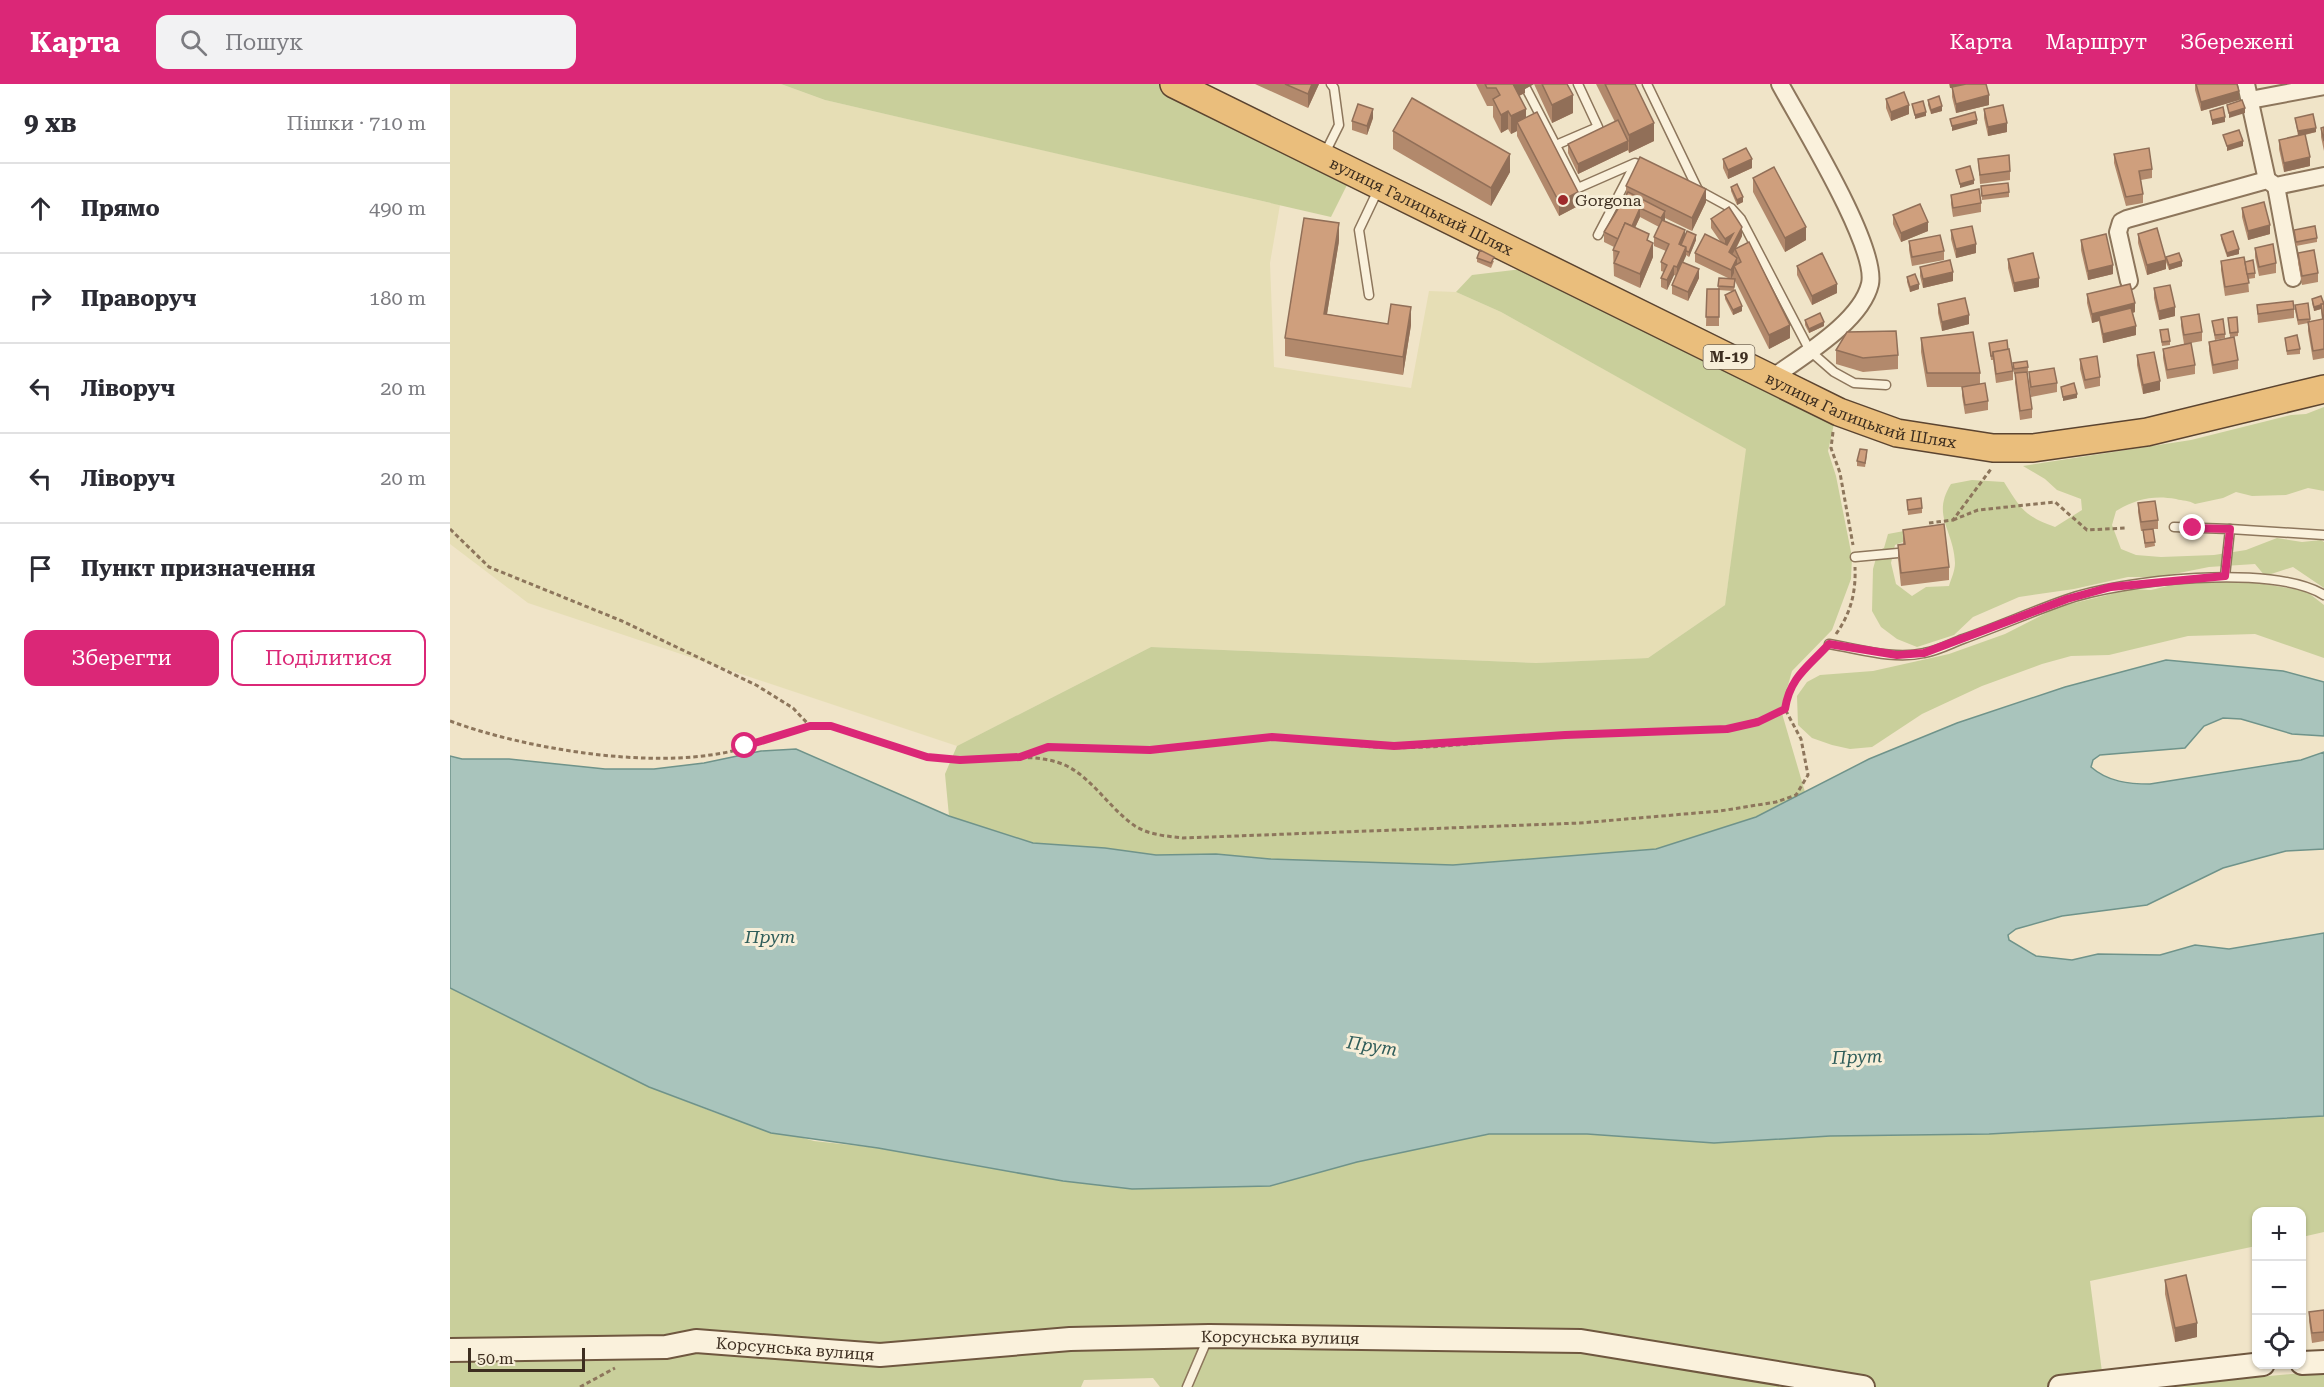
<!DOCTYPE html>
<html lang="uk">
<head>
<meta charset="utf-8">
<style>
	:root { --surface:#fff; --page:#f2f2f3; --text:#2b2b33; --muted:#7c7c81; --line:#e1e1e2; --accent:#db2777 }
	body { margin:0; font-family:"Roboto Serif",serif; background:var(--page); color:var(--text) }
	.controls { position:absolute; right:18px; bottom:18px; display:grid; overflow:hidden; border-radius:12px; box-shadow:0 2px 4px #0004 }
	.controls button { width:54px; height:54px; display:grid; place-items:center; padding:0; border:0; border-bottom:2px solid var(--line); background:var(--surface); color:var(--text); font:30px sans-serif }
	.scale { position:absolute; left:18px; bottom:15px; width:117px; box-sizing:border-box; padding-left:6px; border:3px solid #3d2e20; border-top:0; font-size:16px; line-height:21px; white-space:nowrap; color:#3d2e20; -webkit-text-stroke:4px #f7eed8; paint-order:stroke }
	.stop { position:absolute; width:18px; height:18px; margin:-14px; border:4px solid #db2777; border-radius:50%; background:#fff }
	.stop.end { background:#db2777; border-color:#fff; box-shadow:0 2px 6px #0008 }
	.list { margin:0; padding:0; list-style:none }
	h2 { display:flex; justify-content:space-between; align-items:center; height:78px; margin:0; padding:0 24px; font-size:26px }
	h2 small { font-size:20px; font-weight:400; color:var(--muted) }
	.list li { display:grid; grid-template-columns:39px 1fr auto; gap:18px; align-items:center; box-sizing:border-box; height:90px; padding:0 24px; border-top:2px solid var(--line) }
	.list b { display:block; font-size:22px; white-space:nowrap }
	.list em { font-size:20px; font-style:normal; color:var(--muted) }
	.actions { display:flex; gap:12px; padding:18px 24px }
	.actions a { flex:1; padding:14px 0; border:2px solid var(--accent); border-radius:12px; text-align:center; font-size:21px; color:var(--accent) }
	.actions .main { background:var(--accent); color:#fff }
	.icon { flex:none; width:33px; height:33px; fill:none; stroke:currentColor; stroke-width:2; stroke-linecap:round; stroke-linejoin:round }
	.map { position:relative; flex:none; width:1874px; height:1303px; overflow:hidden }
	header { display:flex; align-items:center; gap:36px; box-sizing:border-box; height:84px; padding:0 30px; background:var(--accent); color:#fff }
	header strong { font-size:28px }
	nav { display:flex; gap:33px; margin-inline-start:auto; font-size:21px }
	.search { width:420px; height:54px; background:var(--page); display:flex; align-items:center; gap:15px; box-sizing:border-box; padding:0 21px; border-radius:12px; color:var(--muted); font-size:22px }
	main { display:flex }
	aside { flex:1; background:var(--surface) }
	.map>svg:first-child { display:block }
	.farmland { fill:#e6deb5 }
	.green { fill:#c9cf9b }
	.water { fill:#a9c4bc; stroke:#6f938a; stroke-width:1.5 }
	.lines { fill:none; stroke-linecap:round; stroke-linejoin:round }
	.service-casing { stroke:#8d765c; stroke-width:11 }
	.minor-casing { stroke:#8d765c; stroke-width:20 }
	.secondary-casing { stroke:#6f573f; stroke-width:26 }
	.trunk-casing { stroke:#5b4430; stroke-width:30 }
	.path { stroke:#8d765c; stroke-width:3; stroke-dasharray:4.5 3; stroke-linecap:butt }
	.service { stroke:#faf1dc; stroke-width:8 }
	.minor { stroke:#faf1dc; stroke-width:16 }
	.secondary { stroke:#faf1dc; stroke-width:22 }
	.trunk { stroke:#eabe7c; stroke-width:27 }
	.wall { fill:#b2896c }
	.shaded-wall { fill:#916f58 }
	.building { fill:#cf9f7d; stroke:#916f58; stroke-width:1.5 }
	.route { stroke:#db2777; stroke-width:8 }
	.poi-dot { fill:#9e2a2b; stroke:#f7eed8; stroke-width:2 }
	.labels { text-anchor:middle; stroke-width:6; stroke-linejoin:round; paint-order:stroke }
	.shield { fill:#f7eed8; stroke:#756857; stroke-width:1.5 }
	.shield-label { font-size:15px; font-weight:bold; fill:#3d2e20 }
	.poi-label { font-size:16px; fill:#3d2e20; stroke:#f7eed8; text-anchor:start }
	.street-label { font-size:16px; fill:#3d2e20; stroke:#f7eed8 }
	.water-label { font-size:18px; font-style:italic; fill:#2f5d5a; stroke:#f7eed8 }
</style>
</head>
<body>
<header>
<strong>Карта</strong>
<div class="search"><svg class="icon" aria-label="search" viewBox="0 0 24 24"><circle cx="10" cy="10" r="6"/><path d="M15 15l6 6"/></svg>Пошук</div>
<nav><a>Карта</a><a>Маршрут</a><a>Збережені</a></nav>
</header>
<main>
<aside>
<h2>9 хв<small>Пішки · 710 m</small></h2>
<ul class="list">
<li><svg class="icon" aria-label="ahead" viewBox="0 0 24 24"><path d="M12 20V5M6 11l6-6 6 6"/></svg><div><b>Прямо</b></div><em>490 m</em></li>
<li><svg class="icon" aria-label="right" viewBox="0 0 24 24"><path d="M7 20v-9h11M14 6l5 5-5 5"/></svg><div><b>Праворуч</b></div><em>180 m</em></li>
<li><svg class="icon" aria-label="left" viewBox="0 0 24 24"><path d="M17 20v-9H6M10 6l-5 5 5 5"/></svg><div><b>Ліворуч</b></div><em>20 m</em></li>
<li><svg class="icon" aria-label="left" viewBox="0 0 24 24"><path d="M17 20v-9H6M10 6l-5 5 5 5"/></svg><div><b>Ліворуч</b></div><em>20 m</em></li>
<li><svg class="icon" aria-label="arrive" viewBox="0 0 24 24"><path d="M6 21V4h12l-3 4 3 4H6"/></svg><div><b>Пункт призначення</b></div></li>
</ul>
<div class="actions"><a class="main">Зберегти</a><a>Поділитися</a></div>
</aside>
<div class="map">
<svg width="1874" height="1303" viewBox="0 0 1874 1303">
	<rect width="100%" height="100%" fill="#f0e4c8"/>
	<polygon class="farmland" points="0,0 331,0 375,16 830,121 820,179 824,283 961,304 979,207 1006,208 1051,228 1297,365 1275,521 1198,574 1086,579 701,563 507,662 78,519 0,460"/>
	<g class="green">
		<polygon points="331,0 711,0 898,99 881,133 375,16"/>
		<polygon points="1072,185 1386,331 1378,367 1386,392 1402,473 1401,495 1382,546 1342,587 1331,626 1355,708 1306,733 1206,765 1003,781 820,775 766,770 706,771 655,764 583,759 499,732 495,690 507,662 701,563 1086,579 1198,574 1275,521 1296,365 1051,228 1006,208 1022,191"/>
		<path d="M1874,323v84l-16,-3 -22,7 -34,1 -16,-4 -13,6 -28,6c-7,-4 -12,-3 -19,-5 -23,-4 -40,0 -60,12l-4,14 9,24 15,6 25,2 53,-2 32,-5 31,-12 25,4 19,-2 3,2v46l-31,-21 -28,9 -10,-12 -46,3 -50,10h-31l-54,12 -55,8 -46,20 -19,18 -37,12 -20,-8 -16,-12 -9,-16 1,-42 5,-18 6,-3 4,-14 32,-6 -9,11 -16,6 -4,18 5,21 16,12 14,-9 23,-1c2,-7 6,-15 6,-23 -1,-33 -24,-47 -4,-79l21,-4 32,2c17,27 20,34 51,45l27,-17 -1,-11 -24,-9 -12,-11 -22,-13 168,-26 100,-25 15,-1z"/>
		<polygon points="1783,495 1856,507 1874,521 1874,574 1805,550 1738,552 1659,571 1621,572 1592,580 1532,602 1472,630 1422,663 1400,665 1382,661 1362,654 1348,641 1347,612 1357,598 1370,591 1423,587 1499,570 1555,550 1608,523 1682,505 1701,506 1739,497 1765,499"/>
		<polygon points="0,904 199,1003 266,1029 364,1057 428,1064 613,1097 682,1105 820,1102 907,1078 1039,1050 1137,1050 1264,1059 1380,1052 1539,1050 1874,1032 1874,1148 1852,1153 1852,1128 1806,1128 1806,1162 1640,1197 1654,1303 710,1303 703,1294 634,1296 631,1303 0,1303"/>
		<polygon points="1864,1288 1874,1288 1874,1303 1698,1303"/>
	</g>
	<path class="water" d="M1716,576l117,11 41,11v54l-32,-2 -51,-15 -18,-1 -19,8 -19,22 -85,7 -7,5 -2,7c17,15 38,17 59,17l151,-24 23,-8v97l-38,2 -30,8 -33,9 -76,37 -85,11 -46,13 -8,6 1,5 27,16 36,4 26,-6 62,1 35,-10 34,4 95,-16v183l-335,18 -159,2 -116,7 -127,-9h-98l-132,28 -87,24 -138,3 -69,-8 -185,-33 -107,-15 -122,-46 -199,-99v-232l12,3h47l96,10h49l50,-6 57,-12 35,-2 153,67 84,27 72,5 51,7 60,-1 54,5 183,6 203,-16 100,-32 113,-58 88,-36 108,-36z"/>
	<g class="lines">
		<g class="service-casing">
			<g id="service">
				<polyline points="1197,0 1248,106"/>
				<polyline points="1076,4 1128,104 1185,79 1198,84"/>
				<polyline points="1106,61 1148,43 1128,0"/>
				<polyline points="874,71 889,41 884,4 881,0"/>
				<polyline points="1248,106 1281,124 1291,135 1360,267 1384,288 1404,299 1436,301"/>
				<polyline points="1148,151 1185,80"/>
				<polyline points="919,211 909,146 928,106"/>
				<polyline points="1724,443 1780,445 1775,492"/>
				<polyline points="1780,445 1874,451"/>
				<polyline points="1405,473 1448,469"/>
				<path d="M1379,560c31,5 65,16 95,9 13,-2 26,-9 39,-14 34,-12 68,-27 102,-39 56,-20 208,-37 259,-5"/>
				<polyline points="737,1303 758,1254"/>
			</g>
		</g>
		<g class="minor-casing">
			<g id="minor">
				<polyline points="1796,0 1817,96"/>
				<polyline points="1800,16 1874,2"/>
				<polyline points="1826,102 1843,194"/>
				<polyline points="1679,197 1668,148 1671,138 1677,135 1817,96 1826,102 1874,92"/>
				<path d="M1322,294c30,-22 89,-56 98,-94 8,-37 -70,-163 -90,-200"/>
			</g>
		</g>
		<g class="secondary-casing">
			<g id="secondary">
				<path id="s1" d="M0,1266l216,-3 30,-6 184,14 190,-16 139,-3 372,5 282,46"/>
				<polyline points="1852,1279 1874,1278"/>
				<polyline points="1610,1303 1813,1280"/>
			</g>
		</g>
		<g class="trunk-casing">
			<g id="trunk">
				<path id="s2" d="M724,0l665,328 58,21 96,15h40l114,-16 177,-43"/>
			</g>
		</g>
		<g class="path">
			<polyline points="1383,348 1381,364 1390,389 1403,461"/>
			<polyline points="1503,436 1528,426 1605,418 1637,446 1677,444"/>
			<polyline points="1479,439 1503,436 1541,385"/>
			<polyline points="0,445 39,483 172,537 306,601 343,624 360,642"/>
			<path d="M1386,550c15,-21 20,-42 19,-67"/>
			<path d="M0,637c76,28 198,48 278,31 33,-8 69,-32 105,-26 22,3 42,16 64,23 20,7 41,11 62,12 37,1 73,-11 108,5 27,14 43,43 68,60 14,9 32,10 48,12l397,-15 140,-12 56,-9 20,-7 12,-20 -7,-36 -16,-30 3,-19 10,-14 23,-23"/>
			<path d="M573,672c40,-15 84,-4 126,-6 42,-1 84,-13 126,-13 35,1 67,8 100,10 71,4 143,-11 213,-13 67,-2 135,4 197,-25"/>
			<polyline points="130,1303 165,1284"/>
		</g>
		<use href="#service" class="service"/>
		<use href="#minor" class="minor"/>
		<use href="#secondary" class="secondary"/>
		<use href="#trunk" class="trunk"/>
	</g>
	<g class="wall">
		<polygon points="805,0 869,0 858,24"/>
		<polygon points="1026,0 1117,0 1123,29 1102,39 1084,0 1075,5 1075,9 1069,12 1076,34 1128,122 1109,132 1067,52 1067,47 1061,50 1058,45 1051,49 1043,33 1043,22 1037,22"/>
		<polygon points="1146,0 1185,0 1204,57 1179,69 1178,66 1128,90 1118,69 1118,60 1165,38"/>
		<polygon points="1499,0 1513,0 1539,21 1506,29 1502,13 1502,4 1500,4"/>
		<polygon points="1745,0 1787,0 1789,16 1751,27 1745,6"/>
		<polygon points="1436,15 1459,30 1441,37 1436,24"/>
		<polygon points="1478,16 1492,27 1481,30 1478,21"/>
		<polygon points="1534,25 1557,48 1538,52 1534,34"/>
		<polygon points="923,34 917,51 902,46 902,37"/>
		<polygon points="1845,34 1866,48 1855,51 1860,82 1834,88 1829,65 1829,56 1848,52"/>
		<polygon points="1874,43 1874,67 1871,53 1871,44"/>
		<polygon points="943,47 1060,88 1041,122 943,65"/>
		<polygon points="1664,70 1702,85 1702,94 1691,96 1693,110 1693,119 1676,122 1664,79"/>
		<polygon points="1273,75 1302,84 1278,95 1273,84"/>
		<polygon points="1528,75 1560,87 1560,96 1530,100"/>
		<polygon points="1303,94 1356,156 1335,168 1303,108"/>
		<polygon points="1176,102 1256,118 1242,147 1215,134 1214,137 1235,153 1246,156 1239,173 1236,171 1233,178 1249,194 1238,217 1222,210 1222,201 1226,192 1224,191 1217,206 1211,203 1211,194 1214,188 1211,187 1211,178 1216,167 1204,162 1204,153 1209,143 1190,133 1185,144 1199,157 1203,173 1190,204 1164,192 1163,166 1164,163 1154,158 1154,148 1176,111"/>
		<polygon points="1531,102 1559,108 1559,113 1532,116"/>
		<polygon points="1281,103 1293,118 1287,121 1281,107"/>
		<polygon points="1501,111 1531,119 1531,128 1503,133 1501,120"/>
		<polygon points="1792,124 1820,150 1798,156 1792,133"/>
		<polygon points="1443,131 1478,147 1451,158 1443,140"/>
		<polygon points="1261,135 1292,152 1286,165 1340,254 1319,265 1285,197 1284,207 1292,227 1283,231 1275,215 1275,211 1283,207 1269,206 1269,242 1256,242 1257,205 1268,205 1269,194 1280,195 1245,178 1245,169 1270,157 1261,144"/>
		<polygon points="1501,146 1526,169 1506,174 1501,155"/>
		<polygon points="1844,146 1867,154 1867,158 1846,162"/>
		<polygon points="1688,150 1716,176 1732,182 1719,186 1716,178 1716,185 1697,191 1688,159"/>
		<polygon points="1771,151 1789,170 1777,173 1771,155"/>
		<polygon points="1631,156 1663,190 1638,196 1631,166"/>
		<polygon points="889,157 877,230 938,240 961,241 953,291 835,272 835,254"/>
		<polygon points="1459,157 1494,167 1494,176 1462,182 1459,166"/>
		<polygon points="1805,164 1826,179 1826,189 1809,192 1805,173"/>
		<polygon points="1848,169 1868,189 1868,198 1852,201 1848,178"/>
		<polygon points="1027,174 1044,177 1041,184 1027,178"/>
		<polygon points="1558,175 1589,203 1564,208 1558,184"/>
		<polygon points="1771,177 1805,189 1805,194 1798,195 1799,208 1775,212 1771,186"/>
		<polygon points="1347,182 1387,209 1362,221 1347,191"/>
		<polygon points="1470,183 1503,197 1473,204 1470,192"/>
		<polygon points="1457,193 1469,205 1460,208 1457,198"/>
		<polygon points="1704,204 1725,232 1709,236 1704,214"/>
		<polygon points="1637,210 1685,228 1683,229 1686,251 1653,259 1649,237 1642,239 1637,219"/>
		<polygon points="1862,215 1874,220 1874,274 1863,276 1858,247 1858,239 1848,241 1845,226 1845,221 1860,235 1860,237 1872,236 1871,225 1864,227 1862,219"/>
		<polygon points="1488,220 1519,240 1492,247 1488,229"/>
		<polygon points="1807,221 1844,225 1844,234 1808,239"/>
		<polygon points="1731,233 1752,248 1752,257 1741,259 1745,281 1745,290 1717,295 1713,274 1713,265 1734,260 1731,242"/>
		<polygon points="1778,234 1788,248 1788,252 1780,253"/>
		<polygon points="1355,236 1374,242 1359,249 1355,241"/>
		<polygon points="1762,237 1775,250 1775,254 1765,256"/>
		<polygon points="1710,246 1720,257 1720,261 1712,262"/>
		<polygon points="1471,254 1530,289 1530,300 1538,317 1538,326 1515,330 1512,312 1512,303 1477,303 1471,268"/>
		<polygon points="1835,254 1850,265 1850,270 1837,271"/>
		<polygon points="1759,258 1788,276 1788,285 1763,290 1759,267"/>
		<polygon points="1539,259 1563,287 1563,296 1546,299 1543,276 1541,276"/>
		<polygon points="1386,266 1448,271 1448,285 1413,288 1386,280"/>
		<polygon points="1687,271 1710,306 1693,310 1687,281"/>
		<polygon points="1630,275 1650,293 1650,302 1635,305 1630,285"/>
		<polygon points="1563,279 1578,283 1578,288 1577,288 1582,325 1582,334 1570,336 1565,298 1565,290 1564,290"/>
		<polygon points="1579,288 1607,299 1607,308 1581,313 1579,298"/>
		<polygon points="1417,371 1415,383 1407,382 1407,377"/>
		<polygon points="1457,416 1472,424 1472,429 1458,431"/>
		<polygon points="1688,419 1708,436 1708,445 1703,445 1705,462 1695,464 1693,447 1691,447 1688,428"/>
		<polygon points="1453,446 1499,483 1499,496 1451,502 1448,475 1448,461 1453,461"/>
		<polygon points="1715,1196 1747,1253 1725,1258 1715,1210"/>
		<polygon points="1874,1226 1874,1257 1862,1259 1859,1237 1859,1228"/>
	</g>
	<g class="shaded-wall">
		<polygon points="862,0 869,0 858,24 858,10"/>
		<polygon points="1062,0 1084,0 1075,5 1075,9 1062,15"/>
		<polygon points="1500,0 1513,0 1513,1 1500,4"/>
		<polygon points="1789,7 1789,16 1751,27 1751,18"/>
		<polygon points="1123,11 1123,29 1102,39 1102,21"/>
		<polygon points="1539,11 1539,21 1506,29 1506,20"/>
		<polygon points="1459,21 1459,30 1441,37 1441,28"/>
		<polygon points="1492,22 1492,27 1481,30 1481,26"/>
		<polygon points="1795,24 1795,29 1779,34 1779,29"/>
		<polygon points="923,25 923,34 917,51 917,42"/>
		<polygon points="1076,25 1076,43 1067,38 1067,47 1061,50 1061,32"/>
		<polygon points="1058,27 1058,45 1051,49 1051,31"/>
		<polygon points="1476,28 1476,32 1465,35 1465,31"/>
		<polygon points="1775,33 1775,38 1762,41 1762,36"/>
		<polygon points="1527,36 1527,40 1502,47 1502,42"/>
		<polygon points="1204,39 1204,57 1179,69 1179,51"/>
		<polygon points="1557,39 1557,48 1538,52 1538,43"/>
		<polygon points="1866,44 1866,48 1848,52 1848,47"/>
		<polygon points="1178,57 1178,66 1128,90 1128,80"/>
		<polygon points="1793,57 1793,62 1777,67 1777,62"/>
		<polygon points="1060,70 1060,88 1041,122 1041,104"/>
		<polygon points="1860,73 1860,82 1834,88 1834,79"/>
		<polygon points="1302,75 1302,84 1278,95 1278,86"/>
		<polygon points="1524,96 1524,100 1510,104 1510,100"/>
		<polygon points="1256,105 1256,118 1242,147 1242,134"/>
		<polygon points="1128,108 1128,122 1109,132 1109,118"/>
		<polygon points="1293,113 1293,118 1287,121 1287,116"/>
		<polygon points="1190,124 1190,133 1180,154 1180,145"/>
		<polygon points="1215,127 1215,136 1211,143 1211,134"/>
		<polygon points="1478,138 1478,147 1451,158 1451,149"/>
		<polygon points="889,139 889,157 874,248 874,230"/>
		<polygon points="1820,141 1820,150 1798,156 1798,147"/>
		<polygon points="1292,143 1292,152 1279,177 1279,168"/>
		<polygon points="1356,143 1356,156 1335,168 1335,154"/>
		<polygon points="1235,146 1235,155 1231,165 1229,160"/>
		<polygon points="1283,150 1283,159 1275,164 1275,155"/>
		<polygon points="1246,151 1246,156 1239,173 1239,168"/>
		<polygon points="1203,159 1203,173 1190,204 1190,190"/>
		<polygon points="1526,160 1526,169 1506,174 1506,165"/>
		<polygon points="1236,163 1236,172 1227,192 1227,183"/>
		<polygon points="1789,165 1789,170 1777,173 1777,169"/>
		<polygon points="1287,174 1287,183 1284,182 1284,189 1281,195 1281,186"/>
		<polygon points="1716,176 1716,185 1697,191 1697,181"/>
		<polygon points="1732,177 1732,182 1719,186 1719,181"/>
		<polygon points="1663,181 1663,190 1638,196 1638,187"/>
		<polygon points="1224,182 1224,191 1217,206 1217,196"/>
		<polygon points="1249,185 1249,194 1238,217 1238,208"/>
		<polygon points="1503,188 1503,197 1473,204 1473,195"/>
		<polygon points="1589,194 1589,203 1564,208 1564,199"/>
		<polygon points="1387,200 1387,209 1362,221 1362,212"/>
		<polygon points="1469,200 1469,205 1460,208 1460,203"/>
		<polygon points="1685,219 1685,228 1650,237 1649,232 1649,237 1642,239 1642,230"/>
		<polygon points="1871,221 1871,225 1864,227 1864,223"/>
		<polygon points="1292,222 1292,227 1283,231 1283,226"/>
		<polygon points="961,223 961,241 953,291 953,273"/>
		<polygon points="1725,223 1725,232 1709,236 1709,227"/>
		<polygon points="1519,231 1519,240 1492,247 1492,238"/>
		<polygon points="1374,238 1374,242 1359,249 1359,245"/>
		<polygon points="1340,241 1340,254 1319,265 1319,251"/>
		<polygon points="1686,242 1686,251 1653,259 1653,250"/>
		<polygon points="1710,297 1710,306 1693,310 1693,301"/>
		<polygon points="1627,310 1627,314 1613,317 1613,313"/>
		<polygon points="1747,1239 1747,1253 1725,1258 1725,1244"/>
	</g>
	<g class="building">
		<polygon points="835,0 862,0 858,10"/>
		<polygon points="1035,0 1063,0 1076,25 1061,32 1058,27 1051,31 1043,15 1050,11 1046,4 1037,4"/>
		<polygon points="1092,0 1117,0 1123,11 1102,21"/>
		<polygon points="1155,0 1185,0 1204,39 1179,51"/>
		<polygon points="1516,0 1536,0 1539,11 1506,20 1502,3"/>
		<polygon points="1746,0 1787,0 1789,7 1751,18"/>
		<polygon points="1454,8 1459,21 1441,28 1436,15"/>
		<polygon points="1489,12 1492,22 1481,26 1478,16"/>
		<polygon points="962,14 1060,70 1041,104 943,47"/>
		<polygon points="1792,16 1795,24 1779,29 1777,21"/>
		<polygon points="1473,17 1476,28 1465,31 1462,20"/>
		<polygon points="908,20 923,25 917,42 902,37"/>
		<polygon points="1553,21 1557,39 1538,43 1534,25"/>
		<polygon points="1773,23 1775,33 1762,36 1760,27"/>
		<polygon points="1087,28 1128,108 1109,118 1067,38"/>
		<polygon points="1525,28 1527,36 1502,42 1500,35"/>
		<polygon points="1863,30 1866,44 1848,47 1845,34"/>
		<polygon points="1168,36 1178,57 1128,80 1118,60"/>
		<polygon points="1874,43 1874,57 1871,44"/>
		<polygon points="1789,46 1793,57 1777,62 1773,51"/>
		<polygon points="1855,50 1860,73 1834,79 1829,56"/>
		<polygon points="1296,64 1302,75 1278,86 1273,75"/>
		<polygon points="1699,64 1702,85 1689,87 1693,110 1676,113 1664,70"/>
		<polygon points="1559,71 1560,87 1530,91 1528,75"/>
		<polygon points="1190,73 1256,105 1242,134 1176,102"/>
		<polygon points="1520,82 1524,96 1510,100 1506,86"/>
		<polygon points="1324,83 1356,143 1335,154 1303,94"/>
		<polygon points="1558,99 1559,108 1532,112 1531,102"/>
		<polygon points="1287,100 1293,113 1287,116 1281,103"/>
		<polygon points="1529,105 1531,119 1503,124 1501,111"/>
		<polygon points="1178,108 1215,127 1211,134 1190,124 1182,142 1175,139 1168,155 1154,148"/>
		<polygon points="1814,118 1820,141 1798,147 1792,124"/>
		<polygon points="1470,120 1478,138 1451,149 1443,131"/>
		<polygon points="1279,123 1292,143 1279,168 1287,174 1281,186 1245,169 1255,150 1277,161 1283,150 1275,155 1261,135"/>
		<polygon points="854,134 889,139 874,230 938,240 941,220 961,223 953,273 835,254"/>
		<polygon points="1212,136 1235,146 1229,160 1236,163 1227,183 1224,182 1217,196 1211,194 1217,181 1211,178 1219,160 1204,153"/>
		<polygon points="1175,139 1199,150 1197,156 1203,159 1190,190 1164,179 1169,168 1163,166"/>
		<polygon points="1522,142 1526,160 1506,165 1501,146"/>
		<polygon points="1865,142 1867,154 1846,158 1844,146"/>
		<polygon points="1707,144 1716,176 1697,181 1688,150"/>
		<polygon points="1237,147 1246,151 1239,168 1236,167 1236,163 1231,161"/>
		<polygon points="1783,147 1789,165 1777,169 1771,151"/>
		<polygon points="1656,150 1663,181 1638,187 1631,156"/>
		<polygon points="1490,151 1494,167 1462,173 1459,157"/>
		<polygon points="1299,158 1340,241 1319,251 1284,182 1291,178 1285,165"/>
		<polygon points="1823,160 1826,179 1809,183 1805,164"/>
		<polygon points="1030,166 1044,173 1041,179 1027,174"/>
		<polygon points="1864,166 1868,189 1852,192 1848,169"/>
		<polygon points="1372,169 1387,200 1362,212 1347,182"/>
		<polygon points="1583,169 1589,194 1564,199 1558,175"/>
		<polygon points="1729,169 1732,177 1719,181 1716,173"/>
		<polygon points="1794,173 1799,199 1775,203 1771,177"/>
		<polygon points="1500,176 1503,188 1473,195 1470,183"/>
		<polygon points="1803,176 1805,189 1797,190 1795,178"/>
		<polygon points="1232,178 1249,185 1238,208 1222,201"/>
		<polygon points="1465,190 1469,200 1460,203 1457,193"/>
		<polygon points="1269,194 1285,195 1284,203 1268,202"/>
		<polygon points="1680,200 1685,219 1642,230 1637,210"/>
		<polygon points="1720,201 1725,223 1709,227 1704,204"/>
		<polygon points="1257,205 1269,205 1269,233 1256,233"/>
		<polygon points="1285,206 1292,222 1283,226 1275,211"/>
		<polygon points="1871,212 1874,220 1864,223 1862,215"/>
		<polygon points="1515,214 1519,231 1492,238 1488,220"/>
		<polygon points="1843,217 1844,225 1808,230 1807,221"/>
		<polygon points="1858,219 1860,235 1848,236 1845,221"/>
		<polygon points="1871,220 1874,220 1874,265 1863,267 1858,238 1873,235"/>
		<polygon points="1681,224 1686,242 1653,250 1649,232"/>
		<polygon points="1370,229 1374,238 1359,245 1355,236"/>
		<polygon points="1749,230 1752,248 1734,251 1731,233"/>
		<polygon points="1787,233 1788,248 1780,249 1778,234"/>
		<polygon points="1773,235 1775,250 1765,251 1762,237"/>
		<polygon points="1718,245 1720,257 1712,258 1710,246"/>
		<polygon points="1446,247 1448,271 1413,274 1386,266 1397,248"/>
		<polygon points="1523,248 1530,289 1477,289 1471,254"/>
		<polygon points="1847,251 1850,265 1837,267 1835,254"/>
		<polygon points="1784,253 1788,276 1763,281 1759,258"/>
		<polygon points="1557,256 1558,266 1543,268 1543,272 1541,272 1539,259"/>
		<polygon points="1741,259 1745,281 1717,286 1713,265"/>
		<polygon points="1559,265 1563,287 1546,290 1543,268"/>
		<polygon points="1704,268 1710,297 1693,301 1687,271"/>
		<polygon points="1647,272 1650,293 1635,296 1630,275"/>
		<polygon points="1577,277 1578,283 1564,285 1563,279"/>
		<polygon points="1604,284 1607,299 1581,303 1579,288"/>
		<polygon points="1577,288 1582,325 1570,327 1565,289"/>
		<polygon points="1535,299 1538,317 1515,321 1512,303"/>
		<polygon points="1624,299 1627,310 1613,313 1611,303"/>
		<polygon points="1410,365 1417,366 1415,379 1407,377"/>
		<polygon points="1471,414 1472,424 1458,426 1457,416"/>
		<polygon points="1705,417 1708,436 1691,438 1688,419"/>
		<polygon points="1494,440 1499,483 1451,489 1448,461 1455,460 1453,446"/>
		<polygon points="1703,445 1705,458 1695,459 1693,446"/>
		<polygon points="1736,1191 1747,1239 1725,1244 1715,1196"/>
		<polygon points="1874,1226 1874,1248 1862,1249 1859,1228"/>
	</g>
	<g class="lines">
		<path class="route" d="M295,662l65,-20h21l96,31 33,3 60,-3 28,-10 102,3 122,-13 122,9 171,-11 162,-6 31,-7 27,-13c5,-32 23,-42 44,-65l68,11 27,-2 143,-54 44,-12 114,-11 5,-47 -37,-1"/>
	</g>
	<circle class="poi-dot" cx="1113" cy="116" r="6"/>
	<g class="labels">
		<rect class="shield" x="1253.5" y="261" width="51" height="24" rx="4.5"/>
		<g class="shield-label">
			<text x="1279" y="278">М-19</text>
		</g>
		<g class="poi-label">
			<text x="1125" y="122">Gorgona</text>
		</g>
		<g class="street-label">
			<text dy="6" stroke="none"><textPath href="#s2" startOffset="276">вулиця Галицький Шлях</textPath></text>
			<text dy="6" stroke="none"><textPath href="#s2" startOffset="762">вулиця Галицький Шлях</textPath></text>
			<text dy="6" stroke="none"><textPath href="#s1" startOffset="832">Корсунська вулиця</textPath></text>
			<text dy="6" stroke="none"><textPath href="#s1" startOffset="346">Корсунська вулиця</textPath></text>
		</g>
		<g class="water-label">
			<text x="320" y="859">Прут</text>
			<text transform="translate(922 962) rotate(9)" y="6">Прут</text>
			<text transform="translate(1407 973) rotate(-2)" y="6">Прут</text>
		</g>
	</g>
</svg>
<div class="controls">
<button>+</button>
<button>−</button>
<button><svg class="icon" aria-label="locate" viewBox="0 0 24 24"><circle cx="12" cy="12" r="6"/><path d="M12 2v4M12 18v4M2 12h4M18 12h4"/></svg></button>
</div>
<div class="scale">50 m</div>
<div class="stop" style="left:295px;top:662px"></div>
<div class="stop end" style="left:1743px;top:444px"></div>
</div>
</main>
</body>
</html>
